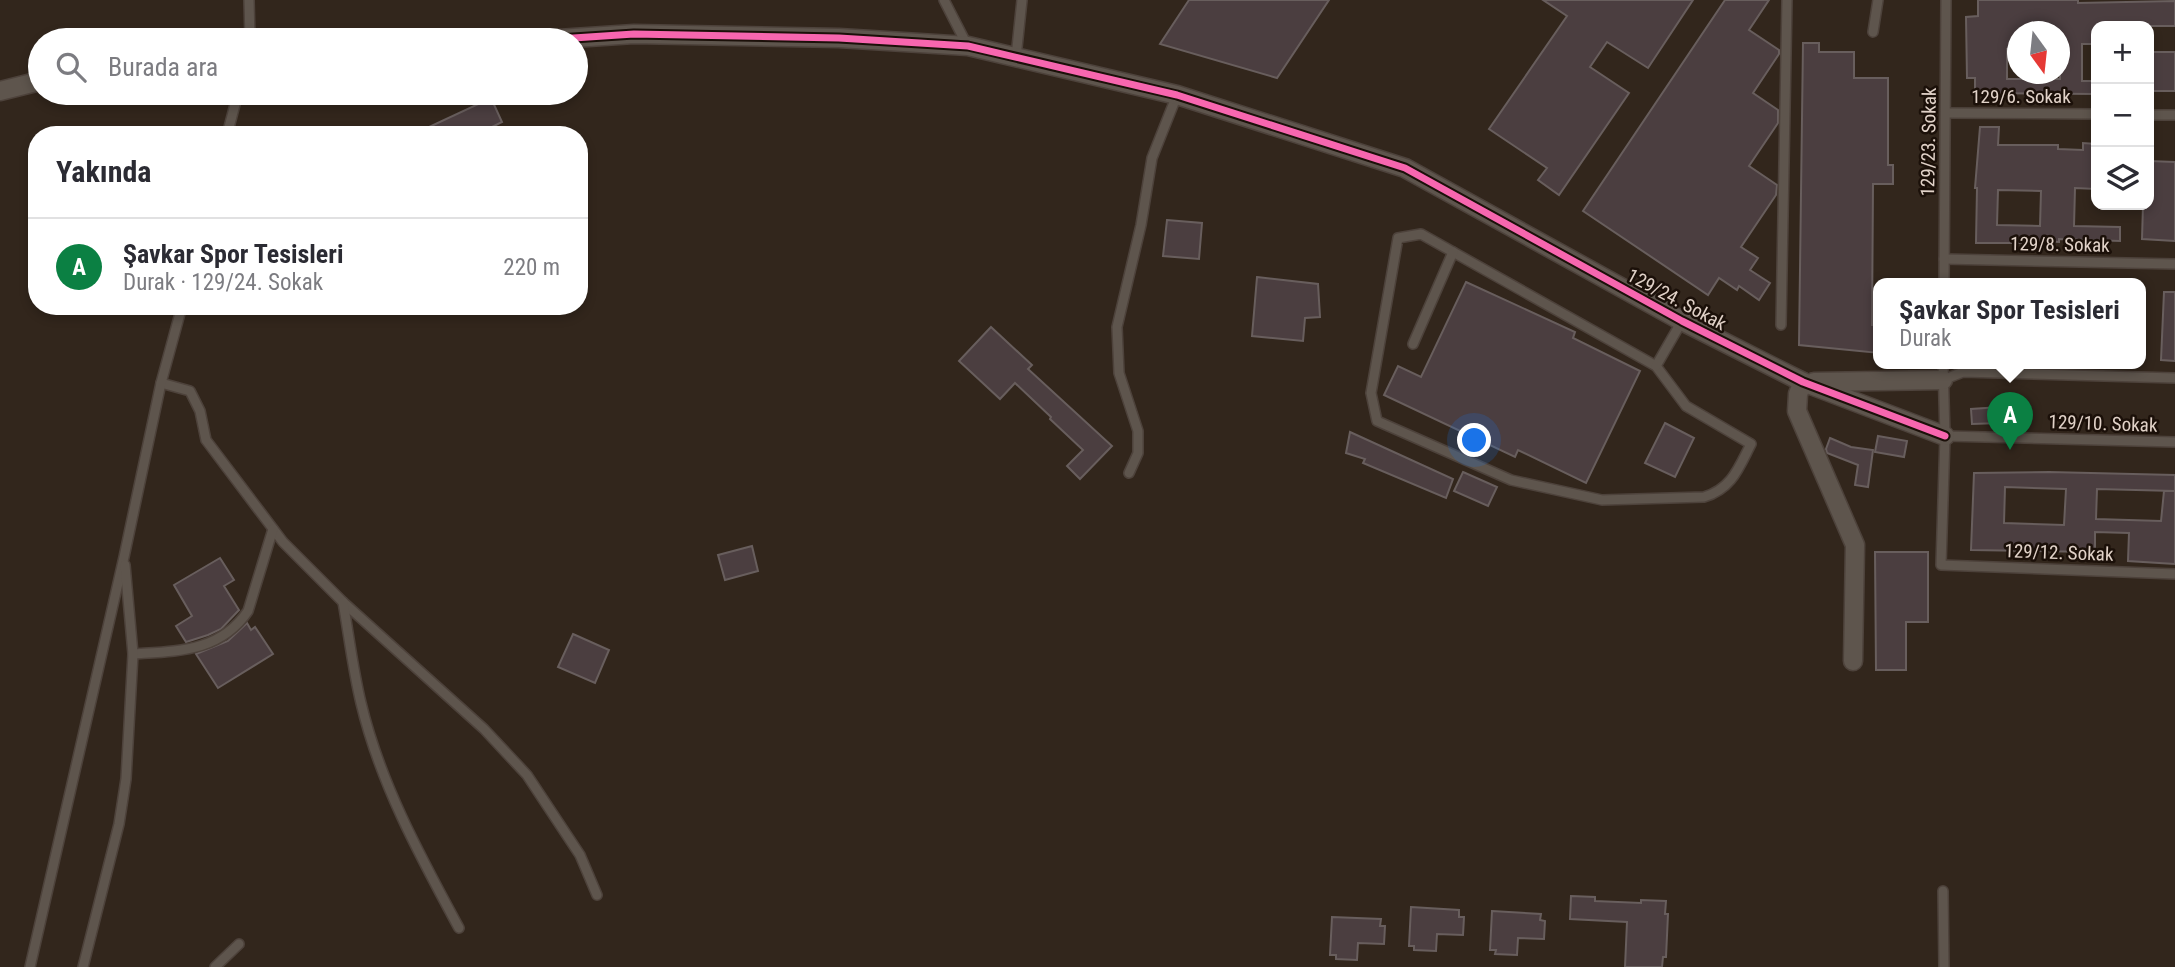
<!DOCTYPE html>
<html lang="tr">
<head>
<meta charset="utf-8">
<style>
	:root { --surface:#fff; --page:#f2f2f3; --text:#2b2b33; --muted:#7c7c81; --line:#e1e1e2; --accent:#0b8043 }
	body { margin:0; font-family:"Roboto Condensed",sans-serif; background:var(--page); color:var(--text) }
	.controls { position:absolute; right:21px; top:21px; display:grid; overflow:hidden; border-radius:14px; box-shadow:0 4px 10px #0003 }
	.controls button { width:63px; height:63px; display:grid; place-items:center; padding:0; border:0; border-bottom:2px solid var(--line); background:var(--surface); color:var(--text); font:35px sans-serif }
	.compass { position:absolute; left:2007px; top:21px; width:63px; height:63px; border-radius:50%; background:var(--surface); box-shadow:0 4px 10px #0003; rotate:165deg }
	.you { position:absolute; left:1475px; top:441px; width:24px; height:24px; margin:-18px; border:5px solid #fff; border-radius:50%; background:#1a73e8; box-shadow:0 0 0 10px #1a73e833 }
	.badge { display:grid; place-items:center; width:46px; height:46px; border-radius:50%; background:var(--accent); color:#fff; font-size:23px; font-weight:700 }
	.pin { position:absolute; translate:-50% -58px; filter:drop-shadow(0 2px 4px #0008) }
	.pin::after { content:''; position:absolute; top:37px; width:24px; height:21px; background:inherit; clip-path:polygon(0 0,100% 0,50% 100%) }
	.popup { position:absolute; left:1873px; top:278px; width:273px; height:91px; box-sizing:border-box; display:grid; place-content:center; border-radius:14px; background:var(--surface); filter:drop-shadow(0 2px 5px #0005); font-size:23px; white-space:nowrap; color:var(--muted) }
	.popup b { font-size:26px; color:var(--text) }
	.popup::after { content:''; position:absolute; left:50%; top:100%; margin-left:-14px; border:14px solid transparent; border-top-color:var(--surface) }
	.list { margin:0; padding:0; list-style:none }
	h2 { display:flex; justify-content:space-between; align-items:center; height:91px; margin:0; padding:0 28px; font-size:30px }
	h2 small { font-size:23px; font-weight:400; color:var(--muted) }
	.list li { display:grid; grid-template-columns:46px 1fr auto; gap:21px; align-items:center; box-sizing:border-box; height:98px; padding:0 28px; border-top:2px solid var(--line) }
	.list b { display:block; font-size:26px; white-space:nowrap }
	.list p { margin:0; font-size:23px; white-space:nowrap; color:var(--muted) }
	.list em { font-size:23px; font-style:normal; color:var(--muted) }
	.icon { flex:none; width:38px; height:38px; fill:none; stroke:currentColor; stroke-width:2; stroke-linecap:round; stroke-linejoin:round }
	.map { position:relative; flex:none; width:2175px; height:967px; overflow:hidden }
	.search { position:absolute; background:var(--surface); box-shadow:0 4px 10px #0003; left:28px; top:28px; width:560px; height:77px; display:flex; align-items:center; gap:18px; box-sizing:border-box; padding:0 24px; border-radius:38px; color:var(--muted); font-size:26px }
	.panel { position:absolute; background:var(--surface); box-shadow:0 4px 10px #0003; left:28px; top:126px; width:560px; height:189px; border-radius:28px }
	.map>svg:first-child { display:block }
	.building { fill:#4b3e40; stroke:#685e5d; stroke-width:2; fill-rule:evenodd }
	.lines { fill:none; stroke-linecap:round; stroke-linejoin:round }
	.lane-casing { stroke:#4d423b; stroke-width:12 }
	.street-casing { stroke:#4d423b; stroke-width:21 }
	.lane { stroke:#5e554d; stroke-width:9 }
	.street { stroke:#5e554d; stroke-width:18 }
	.cycleway-casing { stroke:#1b1009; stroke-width:11 }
	.cycleway { stroke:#f766af; stroke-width:7 }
	.labels { text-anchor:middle; stroke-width:5; stroke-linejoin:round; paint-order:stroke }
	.street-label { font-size:19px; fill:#e1d2c8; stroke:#1b1009 }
</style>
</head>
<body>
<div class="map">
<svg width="2175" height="967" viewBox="0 0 2175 967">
	<rect width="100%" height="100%" fill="#32261c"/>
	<g class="building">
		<polygon points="1189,0 1329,0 1277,78 1160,44"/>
		<polygon points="1543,0 1693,0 1648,68 1607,42 1590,67 1629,93 1559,195 1538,180 1547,168 1489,129 1567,16"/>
		<polygon points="1725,0 1769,0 1749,30 1779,50 1779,54 1753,93 1778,110 1778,123 1749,166 1777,185 1776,195 1741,247 1758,258 1750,270 1770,283 1759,300 1739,286 1737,290 1719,278 1708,295 1583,211"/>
		<path d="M1978,0h100v3l97,-2v25h-79v18h-14v37h14v13l-121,-1v-15h-8l-1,-61 12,-1zM2018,32h42v47h-53v-30h11z"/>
		<polygon points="1803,43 1819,43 1819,52 1854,52 1854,78 1888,78 1888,165 1893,165 1893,184 1873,184 1872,325 1879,325 1879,353 1799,345"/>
		<rect x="2149" y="52" width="26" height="39"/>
		<polygon points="491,98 502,122 476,135 412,135"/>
		<path d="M1980,127h19l-1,18h60v4l25,1v-7l13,1v45l-21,-1 -1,38 46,1v14l-61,-2v3l-22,-1v2h-61l1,-55h-2zM1998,190l43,1 -1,35 -43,-1z"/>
		<polygon points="2149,161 2175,162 2175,241 2142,239 2143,205 2149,205"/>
		<polygon points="1167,220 1202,223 1199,259 1163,256"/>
		<polygon points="1257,277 1318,284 1320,317 1305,318 1303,341 1252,336"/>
		<polygon points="1466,282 1575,332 1573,338 1640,371 1586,483 1518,450 1515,457 1384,395 1398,366 1421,377"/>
		<polygon points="2164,292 2175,292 2175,361 2161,360"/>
		<polygon points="991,327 1032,365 1028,369 1112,446 1080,479 1067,466 1083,450 1050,419 1051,417 1015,383 1000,399 959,361"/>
		<polygon points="2000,407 2000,423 1972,424 1971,409"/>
		<polygon points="1665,423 1694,438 1675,477 1645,463"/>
		<polygon points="1350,432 1453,479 1446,498 1363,463 1365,459 1346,453"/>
		<polygon points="1878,436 1907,441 1904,457 1875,452"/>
		<polygon points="1830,438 1851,447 1873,450 1868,487 1855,485 1858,465 1827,453 1826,449"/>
		<polygon points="1463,472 1497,487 1488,506 1454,491"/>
		<path d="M2049,472l126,3v16l-78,-2 -1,30 65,2 3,-30h11v73l-47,-3 1,-28 -34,-1v20l-124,-2 3,-77zM2005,487l61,2 -2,36 -60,-2z"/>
		<polygon points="752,546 758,571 725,580 718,555"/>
		<polygon points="1875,552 1928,552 1928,622 1906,622 1906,670 1876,670"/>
		<polygon points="220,558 234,580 224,586 239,610 221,629 208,635 186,642 176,626 192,616 174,585"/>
		<polygon points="247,623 251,630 255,627 273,654 218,688 196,654 228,641"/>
		<polygon points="573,634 609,650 595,683 558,667"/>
		<polygon points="1571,896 1595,897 1595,901 1641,903 1641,900 1666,901 1665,914 1668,914 1666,957 1663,957 1662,967 1625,967 1627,922 1570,919"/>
		<polygon points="1411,907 1459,910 1459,917 1464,917 1463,935 1437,934 1436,951 1414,950 1414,946 1409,946"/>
		<polygon points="1492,911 1541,914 1540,920 1545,921 1544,939 1518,938 1517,955 1495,954 1496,950 1490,950"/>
		<polygon points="1332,917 1381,919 1380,926 1385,926 1384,944 1358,943 1357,960 1336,959 1336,955 1330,955"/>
	</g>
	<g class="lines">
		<g class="lane-casing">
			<g id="lane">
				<polyline points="249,0 250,40"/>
				<polyline points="944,0 967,45"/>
				<polyline points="1873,32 1878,0"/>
				<polyline points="1016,57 1022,0"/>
				<polyline points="1946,113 2096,114"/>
				<polyline points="2149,115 2175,115"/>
				<polyline points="227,135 238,93"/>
				<path d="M1421,234l235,132 30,40 65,38c-12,23 -19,45 -47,53l-102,3 -91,-20 -134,-59 -6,-28 27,-155z"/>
				<polyline points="1944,259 2175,264"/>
				<polyline points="1944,284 1946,0"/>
				<polyline points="1781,325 1787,0"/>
				<polyline points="1413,344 1453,252"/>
				<polyline points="1943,364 1945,436 1941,565 2175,574"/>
				<polyline points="1656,366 1682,321"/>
				<polyline points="1943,380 1963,372 2175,378"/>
				<polyline points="161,383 190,391 200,411 206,440 283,542 343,602 484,729 527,775 580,855 597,895"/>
				<polyline points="1945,436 2175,442"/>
				<polyline points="1129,473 1138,453 1138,431 1119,373 1117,327 1141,225 1152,158 1177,95"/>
				<path d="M343,602c6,34 10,68 18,101 19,80 59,153 98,225"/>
				<path d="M133,654c45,-3 87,-2 115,-43l25,-82"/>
				<polyline points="1943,891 1944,967"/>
				<polyline points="30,967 124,557 161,383 182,306"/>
				<polyline points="83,967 119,824 126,779 133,654 125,565"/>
				<polyline points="215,967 239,944"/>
			</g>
		</g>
		<g class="street-casing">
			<g id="street">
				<polyline points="543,40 634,34 839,38 968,46 1177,95 1405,168 1682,321 1803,382 1945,436"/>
				<polyline points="0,91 40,81"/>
				<polyline points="1803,382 1798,394 1797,411 1855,545 1853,661"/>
				<polyline points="1814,382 1943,380"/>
			</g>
		</g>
		<use href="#lane" class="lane"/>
		<use href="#street" class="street"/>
		<g class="cycleway-casing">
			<polyline id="cycleway" points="543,40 634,34 839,38 968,46 1177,95 1405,168 1682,321 1803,382 1945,436"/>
		</g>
		<use href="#cycleway" class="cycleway"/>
	</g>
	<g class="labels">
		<g class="street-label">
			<text x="2021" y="103">129/6. Sokak</text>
			<text transform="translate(1928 142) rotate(-89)" y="7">129/23. Sokak</text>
			<text transform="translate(2060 244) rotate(1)" y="7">129/8. Sokak</text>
			<text transform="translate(1677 299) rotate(28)" y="7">129/24. Sokak</text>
			<text transform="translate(2103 423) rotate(2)" y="7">129/10. Sokak</text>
			<text transform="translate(2059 552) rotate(2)" y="7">129/12. Sokak</text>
		</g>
	</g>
</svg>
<div class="controls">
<button>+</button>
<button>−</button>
<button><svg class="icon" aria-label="layers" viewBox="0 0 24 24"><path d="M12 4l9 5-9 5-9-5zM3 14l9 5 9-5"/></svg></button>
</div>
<svg class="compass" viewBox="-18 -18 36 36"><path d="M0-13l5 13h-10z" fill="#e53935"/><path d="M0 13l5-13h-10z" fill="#7c7c81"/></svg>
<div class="you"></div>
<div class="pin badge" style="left:2010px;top:450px">A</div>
<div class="popup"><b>Şavkar Spor Tesisleri</b>Durak</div>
<div class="search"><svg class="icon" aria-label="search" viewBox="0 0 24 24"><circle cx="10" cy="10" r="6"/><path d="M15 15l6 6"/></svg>Burada ara</div>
<section class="panel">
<h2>Yakında<small></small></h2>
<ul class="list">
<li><span class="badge">A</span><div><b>Şavkar Spor Tesisleri</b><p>Durak · 129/24. Sokak</p></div><em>220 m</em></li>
</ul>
</section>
</div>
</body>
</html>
